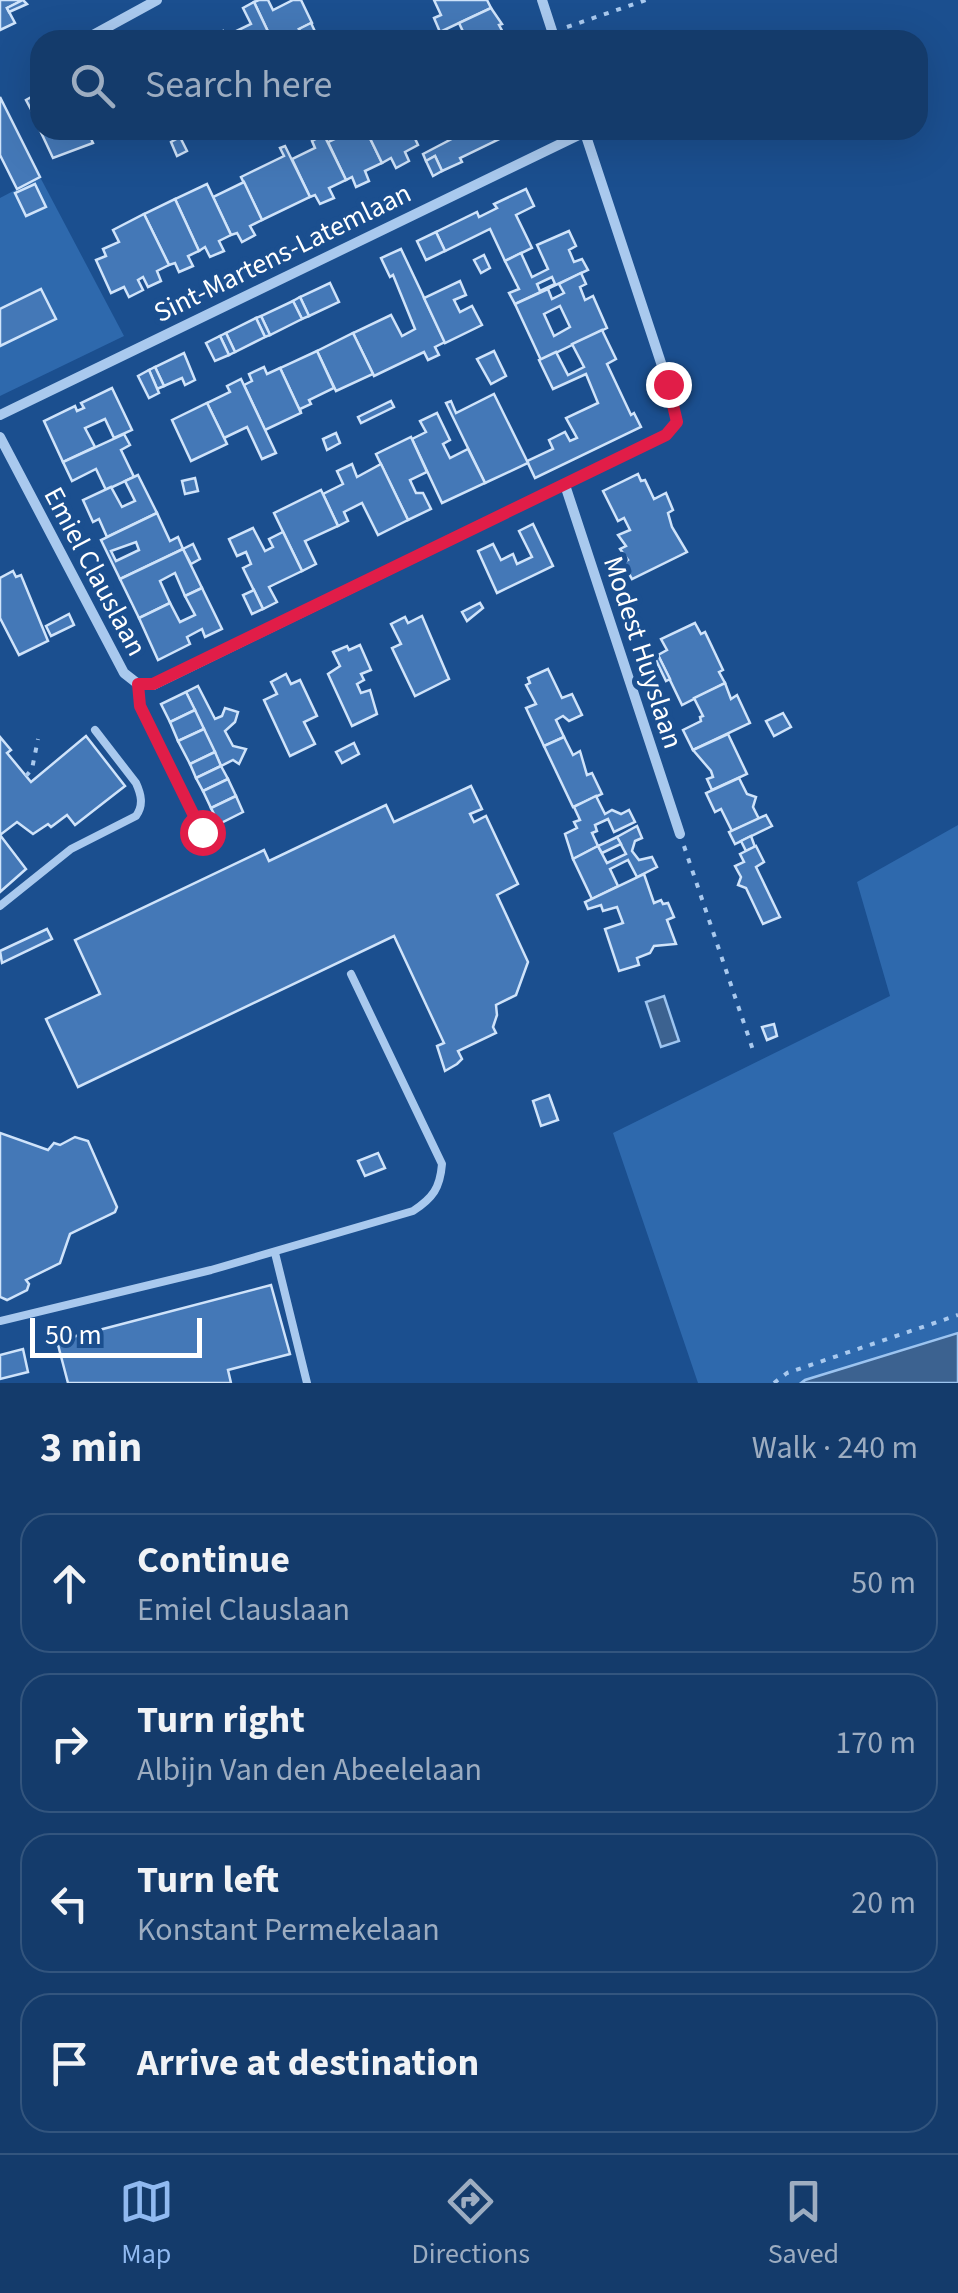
<!DOCTYPE html>
<html lang="en">
<head>
<meta charset="utf-8">
<style>
	:root { --surface:#143b6b; --page:#214673; --text:#f1f3f6; --muted:#9dadc1; --line:#33557e; --accent:#90b9f0 }
	body { margin:0; font-family:"Source Sans 3",sans-serif; background:var(--page); color:var(--text) }
	.scale { position:absolute; left:30px; bottom:25px; width:172px; box-sizing:border-box; padding-left:10px; border:5px solid #fff; border-top:0; font-size:28px; line-height:35px; white-space:nowrap; color:#fff; -webkit-text-stroke:8px #1b4f8f; paint-order:stroke }
	.stop { position:absolute; width:30px; height:30px; margin:-22px; border:8px solid #e11d48; border-radius:50%; background:#fff }
	.stop.end { background:#e11d48; border-color:#fff; box-shadow:0 2px 10px #0008 }
	.list { margin:0; padding:0; list-style:none }
	h2 { display:flex; justify-content:space-between; align-items:center; height:130px; margin:0; padding:0 40px; font-size:42px }
	h2 small { font-size:32px; font-weight:400; color:var(--muted) }
	.list li { display:grid; grid-template-columns:65px 1fr auto; gap:30px; align-items:center; box-sizing:border-box; height:140px; margin:0 20px 20px; padding:0 20px; border:2px solid var(--line); border-radius:30px }
	.list b { display:block; font-size:38px; white-space:nowrap }
	.list p { margin:0; font-size:32px; white-space:nowrap; color:var(--muted) }
	.list em { font-size:32px; font-style:normal; color:var(--muted) }
	.icon { flex:none; width:55px; height:55px; fill:none; stroke:currentColor; stroke-width:2; stroke-linecap:round; stroke-linejoin:round }
	.map { position:relative; flex:none; width:958px; height:1383px; overflow:hidden }
	.search { position:absolute; background:var(--surface); box-shadow:0 10px 40px #0002; left:30px; right:30px; top:30px; height:110px; display:flex; align-items:center; gap:25px; box-sizing:border-box; padding:0 35px; border-radius:30px; color:var(--muted); font-size:38px }
	.sheet { height:770px; background:var(--surface) }
	nav { display:flex; justify-content:space-around; align-items:center; box-sizing:border-box; height:140px; border-top:2px solid var(--line); background:var(--surface); font-size:28px; color:var(--muted) }
	nav a { display:grid; justify-items:center; gap:5px }
	nav .on { color:var(--accent) }
	.map>svg:first-child { display:block }
	.green { fill:#2e69ad }
	.water { fill:#3c6290; stroke:#9cc4f0; stroke-width:2.5 }
	.building { fill:#4478b7; stroke:#cfe3fa; stroke-width:2.5; fill-rule:evenodd }
	.lines { fill:none; stroke-linecap:round; stroke-linejoin:round }
	.path { stroke:#a9c9ee; stroke-width:4; stroke-dasharray:5 8; stroke-linecap:butt }
	.lane { stroke:#a9c9ee; stroke-width:8 }
	.street { stroke:#a9c9ee; stroke-width:10 }
	.route { stroke:#e11d48; stroke-width:12 }
	.labels { text-anchor:middle; stroke-width:10; stroke-linejoin:round; paint-order:stroke }
	.street-label { font-size:28px; fill:#fff; stroke:#1b4f8f }
</style>
</head>
<body>
<div class="map">
<svg width="958" height="1383" viewBox="0 0 958 1383">
	<rect width="100%" height="100%" fill="#1b4f8f"/>
	<g class="green">
		<polygon points="40,177 124,336 0,396 0,198"/>
		<polygon points="958,825 958,1333 801,1383 698,1383 613,1133 890,996 857,882"/>
	</g>
	<g class="water">
		<polygon points="664,996 679,1041 661,1047 646,1002"/>
		<polygon points="958,1333 958,1383 801,1383 805,1380"/>
	</g>
	<g class="building">
		<polygon points="0,0 23,0 7,8 15,23 0,30"/>
		<polygon points="23,0 27,4 9,12 7,8"/>
		<polygon points="259,0 268,0 273,10 293,0 301,0 312,23 299,29 305,40 272,40 254,2"/>
		<polygon points="434,0 487,0 491,8 440,32 434,18 441,15"/>
		<polygon points="254,2 272,40 227,40 226,36 251,24 243,8"/>
		<polygon points="491,8 502,24 499,25 505,36 503,40 467,40 459,23"/>
		<polygon points="311,23 319,40 305,40 299,29"/>
		<polygon points="223,31 227,40 206,40"/>
		<polygon points="35,95 40,112 34,115 26,100"/>
		<polygon points="0,97 40,177 17,189 0,155"/>
		<polygon points="40,124 40,130 87,130 93,143 53,158 38,126"/>
		<polygon points="354,130 366,130 382,163 365,171 369,181 356,187 352,177 346,180 328,142"/>
		<polygon points="366,130 411,130 418,145 405,152 409,161 396,168 391,158 382,163"/>
		<polygon points="469,130 470,132 529,130 514,137 512,133 460,158 462,162 442,171 435,156 426,161 423,154"/>
		<polygon points="324,135 346,180 329,188 334,198 320,204 315,195 310,197 292,159 315,148 312,141"/>
		<polygon points="180,137 187,151 177,156 171,142"/>
		<polygon points="285,146 310,197 262,220 241,177 284,156 280,148"/>
		<polygon points="435,156 442,171 433,176 426,161"/>
		<polygon points="244,182 262,220 250,226 255,235 242,242 237,233 231,235 213,197"/>
		<polygon points="35,184 46,207 26,216 15,193"/>
		<polygon points="207,184 231,235 219,241 224,251 210,257 205,247 199,251 175,199"/>
		<polygon points="526,189 534,206 516,215 532,248 505,261 490,229 445,251 436,232 477,212 479,217 497,208 494,204"/>
		<polygon points="175,199 199,251 188,256 193,266 179,272 175,263 169,265 144,214"/>
		<polygon points="144,214 169,265 157,271 161,281 148,287 143,277 138,280 143,290 129,297 124,287 111,293 96,260 106,256 103,249 119,242 113,230"/>
		<path d="M569,231l7,15 -7,4 5,12 8,-3 6,11 -73,34 -6,-11 10,-4 -14,-28 16,-8 11,24 16,-8 -11,-24zM552,277l3,7 -15,7 -3,-7z"/>
		<polygon points="436,232 445,251 426,260 417,241"/>
		<polygon points="401,249 445,342 435,347 439,355 428,360 424,352 374,376 353,333 391,315 402,336 415,329 393,275 390,277 381,258"/>
		<polygon points="484,255 490,268 481,273 474,260"/>
		<path d="M581,273l5,11 -6,3 5,13 8,-4 14,32 -66,32 -26,-56 33,-15 4,10 12,-6 -5,-9zM560,306l10,21 -16,9 -10,-22z"/>
		<polygon points="460,281 466,295 454,300 460,312 472,306 482,325 445,343 424,298"/>
		<polygon points="330,283 339,302 309,316 300,297"/>
		<polygon points="41,289 56,319 0,346 0,309"/>
		<polygon points="300,297 309,316 302,319 293,301"/>
		<polygon points="293,301 302,319 270,335 261,316"/>
		<polygon points="261,316 270,335 265,337 256,318"/>
		<polygon points="256,318 265,337 235,352 226,333"/>
		<polygon points="602,330 616,359 607,364 631,415 634,413 641,427 535,478 527,461 553,449 549,440 565,432 570,441 577,438 566,418 598,403 586,374 553,389 539,360 556,352 568,375 584,367 572,344"/>
		<polygon points="226,333 235,352 229,355 220,336"/>
		<polygon points="353,333 373,374 336,391 317,351"/>
		<polygon points="220,336 229,355 215,361 206,343"/>
		<polygon points="317,351 334,388 309,400 311,404 300,409 301,413 280,368"/>
		<polygon points="494,351 506,376 491,384 477,359"/>
		<polygon points="184,353 195,380 185,385 182,378 164,386 155,367"/>
		<polygon points="155,367 164,386 157,389 149,370"/>
		<polygon points="264,367 267,374 280,368 301,413 265,430 244,385 252,381 249,374"/>
		<polygon points="149,370 159,393 149,398 138,376"/>
		<polygon points="241,379 276,453 262,459 247,427 224,438 207,403 230,392 227,386"/>
		<polygon points="112,388 132,430 114,438 105,419 85,428 95,447 63,462 44,421 75,406 77,411 84,408 81,403"/>
		<polygon points="494,394 528,463 485,483 446,403 451,401 456,413"/>
		<polygon points="391,401 394,407 361,423 358,417"/>
		<polygon points="207,403 227,444 191,461 172,420"/>
		<polygon points="437,413 450,440 443,444 450,458 468,449 485,483 442,503 412,439 426,432 420,421"/>
		<polygon points="336,433 340,443 327,450 323,439"/>
		<polygon points="124,434 130,445 121,450 134,477 106,490 96,469 72,481 63,462"/>
		<polygon points="411,437 427,472 410,480 416,493 423,493 431,509 408,520 376,454"/>
		<polygon points="352,464 357,477 381,464 408,520 378,535 362,503 344,512 348,521 338,526 323,494 343,484 337,471"/>
		<polygon points="638,474 641,481 645,480 654,499 666,493 673,510 668,513 672,527 687,552 632,579 623,563 628,560 620,549 626,546 618,535 630,530 624,518 618,521 603,491"/>
		<polygon points="138,475 157,513 107,537 99,519 93,522 83,500 111,487 122,507 135,501 125,481"/>
		<polygon points="195,478 198,491 185,494 182,481"/>
		<polygon points="321,490 338,526 305,541 316,564 302,571 274,513"/>
		<path d="M157,513l13,28 8,-4 5,12 -63,30 -19,-39zM136,542l3,8 -23,11 -5,-10z"/>
		<polygon points="533,524 553,566 497,593 478,551 493,544 501,560 513,554 517,564 532,557 519,531"/>
		<polygon points="253,528 265,551 273,547 269,539 283,532 302,571 269,587 277,602 263,609 243,568 251,564 246,552 237,556 229,539"/>
		<polygon points="193,544 200,559 191,564 183,549"/>
		<polygon points="183,549 202,588 185,596 175,573 160,581 170,603 139,618 120,579"/>
		<polygon points="13,571 16,577 21,575 48,641 19,655 0,618 0,578"/>
		<polygon points="202,588 222,629 205,637 202,629 187,637 190,644 158,660 139,618 170,603 180,622 195,615 185,596"/>
		<polygon points="254,590 263,609 252,614 243,595"/>
		<polygon points="480,603 483,608 467,621 462,612"/>
		<polygon points="69,614 74,625 51,636 46,626"/>
		<polygon points="422,616 449,679 415,696 392,648 401,644 391,624 405,617 408,623"/>
		<polygon points="695,623 701,634 705,632 723,670 719,672 725,683 682,705 658,655 667,650 661,639"/>
		<polygon points="360,645 371,670 361,674 364,680 357,684 361,693 370,690 377,714 352,726 328,674 340,666 333,652 347,646 349,650"/>
		<polygon points="658,655 670,679 666,681 654,656"/>
		<polygon points="548,669 562,698 572,694 582,715 569,721 563,716 556,720 564,737 544,746 526,708 536,704 526,685 530,683 528,678"/>
		<polygon points="286,674 291,684 300,680 317,716 304,722 315,744 290,756 264,700 277,694 271,682"/>
		<polygon points="725,683 731,699 737,695 750,723 693,750 683,730 701,721 700,717 703,716 694,698"/>
		<polygon points="198,686 215,719 222,716 225,708 238,712 235,722 225,731 233,746 246,749 239,764 233,760 221,766 186,692"/>
		<polygon points="186,692 195,710 170,722 161,704"/>
		<polygon points="195,710 204,729 178,741 170,722"/>
		<polygon points="783,713 791,727 774,736 766,721"/>
		<polygon points="204,729 215,752 190,764 178,741"/>
		<polygon points="728,734 747,774 712,790 707,779 713,777 711,771 693,750"/>
		<polygon points="86,736 125,786 75,825 67,815 51,827 48,824 33,834 17,822 0,835 0,737 11,750 7,753 31,782"/>
		<polygon points="564,737 573,755 580,751 587,775 592,773 602,794 573,807 544,746"/>
		<polygon points="354,743 359,754 342,763 336,752"/>
		<polygon points="215,752 221,766 196,778 190,764"/>
		<polygon points="221,766 228,779 203,791 196,778"/>
		<polygon points="739,778 747,794 756,797 753,807 759,819 732,831 721,809 715,812 706,793"/>
		<polygon points="228,779 236,796 211,808 203,791"/>
		<polygon points="471,786 482,809 470,814 474,822 486,816 518,884 497,895 528,962 516,995 496,1005 497,1015 493,1027 496,1033 458,1051 462,1059 457,1064 445,1071 437,1046 444,1043 394,936 78,1087 46,1019 100,994 75,940 264,850 269,861 386,805 394,822"/>
		<polygon points="236,796 243,812 219,824 211,808"/>
		<polygon points="596,796 605,814 612,810 621,814 629,810 635,822 614,832 608,819 595,825 597,831 592,833 598,846 573,859 565,834 577,828 574,822 580,820 574,807"/>
		<polygon points="766,815 772,826 735,844 729,832"/>
		<polygon points="637,826 642,838 635,841 632,851 639,860 652,857 657,867 637,877 628,860 610,869 618,886 592,899 573,859 598,846 607,863 626,854 617,837"/>
		<polygon points="0,835 26,869 0,892"/>
		<polygon points="751,836 755,847 746,851 741,841"/>
		<polygon points="617,837 621,844 602,853 598,846"/>
		<polygon points="756,846 764,862 756,867 780,917 763,924 746,888 738,885 741,877 735,866 744,862 740,854"/>
		<polygon points="644,874 654,903 661,900 663,904 668,903 674,917 667,920 676,944 654,946 650,953 637,958 639,965 619,971 605,929 623,923 617,907 603,911 601,905 588,909 585,902"/>
		<polygon points="47,929 52,939 2,963 0,951"/>
		<polygon points="774,1024 777,1036 767,1040 762,1027"/>
		<polygon points="549,1095 558,1120 541,1126 533,1101"/>
		<polygon points="0,1133 48,1150 54,1143 60,1145 75,1137 88,1141 117,1207 115,1212 70,1234 60,1263 26,1280 29,1284 27,1290 7,1300 0,1297"/>
		<polygon points="378,1153 385,1168 365,1176 358,1161"/>
		<polygon points="271,1285 290,1354 228,1370 231,1383 68,1383 57,1341"/>
		<polygon points="23,1349 28,1372 0,1379 0,1355"/>
	</g>
	<g class="lines">
		<g class="path">
			<polyline points="567,27 646,0"/>
			<polyline points="26,776 32,769 38,739"/>
			<polyline points="684,846 753,1050"/>
			<polyline points="774,1383 787,1373 958,1315"/>
		</g>
		<g class="lane">
			<path d="M0,906l71,-57 65,-33c8,-11 5,-22 0,-33l-41,-53"/>
			<polyline points="275,1253 307,1383"/>
			<path d="M0,1321l211,-51 202,-59c20,-13 27,-23 29,-47l-91,-190"/>
		</g>
		<g class="street">
			<polyline points="542,0 555,40"/>
			<polyline points="84,40 157,0"/>
			<polyline points="0,415 585,132"/>
			<polyline points="0,437 124,673 138,684 140,706 202,832"/>
			<polyline points="565,485 680,834"/>
			<polyline points="138,684 153,685 666,435 677,421 668,384 584,130"/>
		</g>
	</g>
	<g class="lines">
		<polyline class="route" points="202,832 140,706 138,684 153,684 666,435 677,422 668,384"/>
	</g>
	<g class="labels">
		<g class="street-label">
			<text transform="translate(282 252) rotate(-26)" y="10">Sint-Martens-Latemlaan</text>
			<text transform="translate(96 571) rotate(62)" y="10">Emiel Clauslaan</text>
			<text transform="translate(644 652) rotate(72)" y="10">Modest Huyslaan</text>
		</g>
	</g>
</svg>
<div class="scale">50 m</div>
<div class="stop" style="left:202px;top:832px"></div>
<div class="stop end" style="left:668px;top:384px"></div>
<div class="search"><svg class="icon" aria-label="search" viewBox="0 0 24 24"><circle cx="10" cy="10" r="6"/><path d="M15 15l6 6"/></svg>Search here</div>
</div>
<section class="sheet">
<h2>3 min<small>Walk · 240 m</small></h2>
<ul class="list">
<li><svg class="icon" aria-label="ahead" viewBox="0 0 24 24"><path d="M12 20V5M6 11l6-6 6 6"/></svg><div><b>Continue</b><p>Emiel Clauslaan</p></div><em>50 m</em></li>
<li><svg class="icon" aria-label="right" viewBox="0 0 24 24"><path d="M7 20v-9h11M14 6l5 5-5 5"/></svg><div><b>Turn right</b><p>Albijn Van den Abeelelaan</p></div><em>170 m</em></li>
<li><svg class="icon" aria-label="left" viewBox="0 0 24 24"><path d="M17 20v-9H6M10 6l-5 5 5 5"/></svg><div><b>Turn left</b><p>Konstant Permekelaan</p></div><em>20 m</em></li>
<li><svg class="icon" aria-label="arrive" viewBox="0 0 24 24"><path d="M6 21V4h12l-3 4 3 4H6"/></svg><div><b>Arrive at destination</b></div></li>
</ul>
</section>
<nav>
<a class="on"><svg class="icon" aria-label="map" viewBox="0 0 24 24"><path d="M3 6l6-2 6 2 6-2v14l-6 2-6-2-6 2zM9 4v14M15 6v14"/></svg>Map</a>
<a><svg class="icon" aria-label="directions" viewBox="0 0 24 24"><path d="M12 3l9 9-9 9-9-9zM9 14v-3h6M13 9l2 2-2 2"/></svg>Directions</a>
<a><svg class="icon" aria-label="saved" viewBox="0 0 24 24"><path d="M7 4h10v16l-5-4-5 4z"/></svg>Saved</a>
</nav>
</body>
</html>
